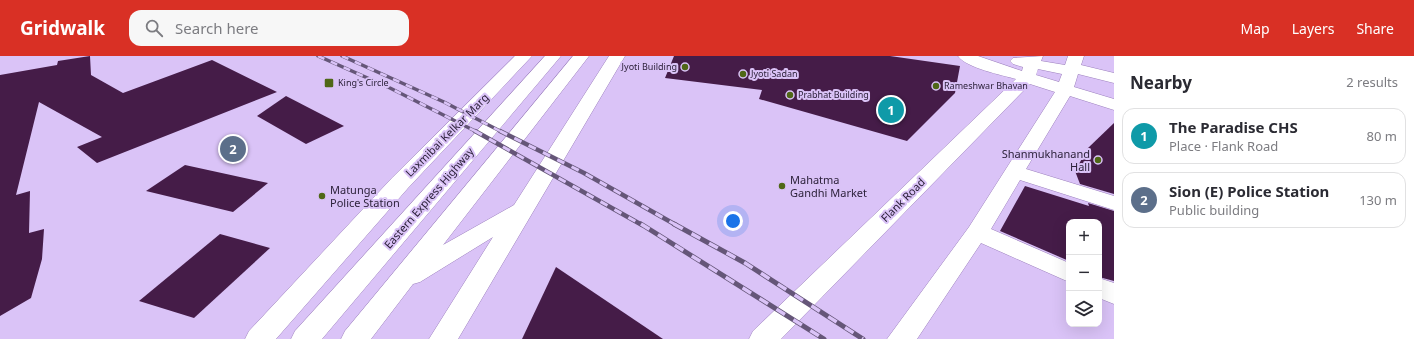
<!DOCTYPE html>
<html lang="en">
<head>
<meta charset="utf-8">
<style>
	:root { --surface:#fff; --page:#f7f7f7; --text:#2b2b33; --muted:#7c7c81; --line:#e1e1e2; --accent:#d93025 }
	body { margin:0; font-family:"Noto Sans",sans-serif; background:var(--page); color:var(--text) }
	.controls { position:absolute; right:12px; bottom:12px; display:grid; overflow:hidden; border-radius:8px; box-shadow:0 4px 16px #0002 }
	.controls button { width:36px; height:36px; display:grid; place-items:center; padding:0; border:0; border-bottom:1px solid var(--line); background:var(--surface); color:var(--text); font:20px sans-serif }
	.you { position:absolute; left:733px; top:165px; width:14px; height:14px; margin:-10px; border:3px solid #fff; border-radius:50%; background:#1a73e8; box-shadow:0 0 0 6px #1a73e833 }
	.badge { display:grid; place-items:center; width:26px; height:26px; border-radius:50%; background:var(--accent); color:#fff; font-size:13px; font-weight:700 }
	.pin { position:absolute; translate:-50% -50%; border:2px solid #fff; box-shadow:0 1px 4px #0006 }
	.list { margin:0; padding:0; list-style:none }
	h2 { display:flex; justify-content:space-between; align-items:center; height:52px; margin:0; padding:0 16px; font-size:17px }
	h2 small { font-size:13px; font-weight:400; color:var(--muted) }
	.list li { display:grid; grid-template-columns:26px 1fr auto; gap:12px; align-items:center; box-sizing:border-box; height:56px; margin:0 8px 8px; padding:0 8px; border:1px solid var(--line); border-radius:12px }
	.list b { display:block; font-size:15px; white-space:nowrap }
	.list p { margin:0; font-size:13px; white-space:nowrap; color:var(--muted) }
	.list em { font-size:13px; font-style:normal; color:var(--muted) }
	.icon { flex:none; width:22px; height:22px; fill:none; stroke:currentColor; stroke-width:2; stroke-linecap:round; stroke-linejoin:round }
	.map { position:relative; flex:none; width:1114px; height:283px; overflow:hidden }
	header { display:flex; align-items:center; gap:24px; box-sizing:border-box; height:56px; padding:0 20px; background:var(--accent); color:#fff }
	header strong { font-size:19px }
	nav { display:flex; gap:22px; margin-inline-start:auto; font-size:14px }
	.search { width:280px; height:36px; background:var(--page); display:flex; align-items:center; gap:10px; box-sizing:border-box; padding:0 14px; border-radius:12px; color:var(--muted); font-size:15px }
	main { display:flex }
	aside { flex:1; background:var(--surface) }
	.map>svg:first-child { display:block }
	.building { fill:#451c48 }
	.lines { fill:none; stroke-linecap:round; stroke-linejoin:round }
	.minor-casing { stroke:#9c80bd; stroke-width:1 }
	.highway-casing { stroke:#9c80bd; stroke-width:1 }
	.minor { fill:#fff; fill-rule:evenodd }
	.highway { fill:#fff; fill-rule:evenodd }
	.rail-far2-casing { stroke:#655678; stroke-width:3.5 }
	.rail-far1-casing { stroke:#655678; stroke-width:4.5 }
	.rail-casing { stroke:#655678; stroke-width:5 }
	.rail-far2 { stroke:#dac3f7; stroke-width:2.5; stroke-dasharray:7; stroke-linecap:butt }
	.rail-far1 { stroke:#dac3f7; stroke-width:3; stroke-dasharray:8; stroke-linecap:butt }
	.rail { stroke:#dac3f7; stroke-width:3.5; stroke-dasharray:10; stroke-linecap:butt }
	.poi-dot { fill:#4f6717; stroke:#dac3f7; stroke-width:1.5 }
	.labels { text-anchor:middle; stroke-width:4; stroke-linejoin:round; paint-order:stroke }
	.far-poi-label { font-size:9px; fill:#2d223b; stroke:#dac3f7; text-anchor:start }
	.street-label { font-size:11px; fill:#2d223b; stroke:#dac3f7 }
	.poi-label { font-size:11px; fill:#2d223b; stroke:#dac3f7; text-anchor:start }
</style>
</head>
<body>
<header>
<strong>Gridwalk</strong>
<div class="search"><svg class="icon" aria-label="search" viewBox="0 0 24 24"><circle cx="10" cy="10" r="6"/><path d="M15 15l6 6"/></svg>Search here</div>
<nav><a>Map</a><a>Layers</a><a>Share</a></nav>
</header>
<main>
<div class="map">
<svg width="1114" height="283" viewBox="0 0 1114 283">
	<rect width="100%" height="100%" fill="#dac3f7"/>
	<g class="building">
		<polygon points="90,0 91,19 123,37 212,4 277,36 97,107 77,91 102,81 39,46 16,139 30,135 29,177 44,173 42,203 31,242 0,260 0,19 57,9 58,5"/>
		<polygon points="674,0 890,0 960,10 955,37 907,85 759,43 762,34 665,22"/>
		<polygon points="286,40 344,70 306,88 257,60"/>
		<polygon points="1114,67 1114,138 1080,128 1075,115 1088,92"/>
		<polygon points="185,109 268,127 233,156 146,135"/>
		<polygon points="1025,130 1089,150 1088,147 1114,155 1114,225 1099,221 1099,166 1069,166 1069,205 1000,175"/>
		<polygon points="220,178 270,192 194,262 139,245"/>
		<polygon points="556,211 663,283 522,283"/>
	</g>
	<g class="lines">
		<g class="minor-casing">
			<g id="minor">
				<path d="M958,0h20l44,15 1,-4 -10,-3 -3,-3 3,-3 30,-2 -2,5 24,4 3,-9h16l-3,9 33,8v10l-36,-9 -4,13 40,12v11l-44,-14 -44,73 88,27v14l-94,-30 -29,49 78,34v19l-88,-39 -64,96h-30l82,-112 86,-135 -25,-8 -249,255h-32l4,-8 263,-252c-14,-4 -50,-11 -58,-23zM1038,13l24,5 -3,8 -23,-7z"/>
				<polygon points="1099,222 1114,227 1114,248 1099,242"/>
			</g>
		</g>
		<g class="highway-casing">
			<g id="highway">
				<polygon points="515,0 532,0 408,132 276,283 245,283 249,275 392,122"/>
				<polygon points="545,0 561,0 322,283 291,283 295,275"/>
				<polygon points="573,0 589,0 443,189 514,149 609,0 625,0 458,283 429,283 493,181 420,226 413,228 371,283 341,283 345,275"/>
			</g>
		</g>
		<use href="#minor" class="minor"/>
		<use href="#highway" class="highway"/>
		<g class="rail-far2-casing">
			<g id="rail-far2">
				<polyline points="318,0 390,32 477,76"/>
				<polyline points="342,0 444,46 502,76"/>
			</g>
		</g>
		<g class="rail-far1-casing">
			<g id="rail-far1">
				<polyline points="475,75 642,169"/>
				<polyline points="500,75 584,117 676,169"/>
			</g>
		</g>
		<g class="rail-casing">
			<g id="rail">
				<polyline points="641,168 824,283"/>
				<polyline points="674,168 745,207 863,283"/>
			</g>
		</g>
		<use href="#rail-far2" class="rail-far2"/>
		<use href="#rail-far1" class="rail-far1"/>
		<use href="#rail" class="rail"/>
	</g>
	<g class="poi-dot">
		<circle cx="685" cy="11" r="4"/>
		<circle cx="743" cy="18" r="4"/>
		<rect x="324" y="22" width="10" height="10" rx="2"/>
		<circle cx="936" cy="30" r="4"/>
		<circle cx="790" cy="39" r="4"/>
		<circle cx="1098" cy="104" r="4"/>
		<circle cx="782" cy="130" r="4"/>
		<circle cx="322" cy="140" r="4"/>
	</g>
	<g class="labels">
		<g class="far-poi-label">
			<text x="677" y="14" text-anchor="end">Jyoti Building</text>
			<text x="751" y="21">Jyoti Sadan</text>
			<text x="338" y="30">King's Circle</text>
			<text x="944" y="33">Rameshwar Bhavan</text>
			<text x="798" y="42">Prabhat Building</text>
		</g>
		<g class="street-label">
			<text transform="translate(447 79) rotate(-45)" y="4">Laxmibai Kelkar Marg</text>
			<text transform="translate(429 142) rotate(-49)" y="4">Eastern Express Highway</text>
			<text transform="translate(903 144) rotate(-45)" y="4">Flank Road</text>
		</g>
		<g class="poi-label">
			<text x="1090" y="102" text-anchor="end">Shanmukhanand<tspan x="1090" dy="13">Hall</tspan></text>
			<text x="790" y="128">Mahatma<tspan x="790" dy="13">Gandhi Market</tspan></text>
			<text x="330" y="138">Matunga<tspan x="330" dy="13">Police Station</tspan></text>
		</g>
	</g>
</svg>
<div class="controls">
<button>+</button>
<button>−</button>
<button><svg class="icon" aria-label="layers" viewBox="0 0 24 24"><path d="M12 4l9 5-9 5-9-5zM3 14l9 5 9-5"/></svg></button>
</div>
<div class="you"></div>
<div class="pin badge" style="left:891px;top:54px;background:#0f9aa8">1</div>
<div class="pin badge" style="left:233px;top:93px;background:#5c6f8a">2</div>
</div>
<aside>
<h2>Nearby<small>2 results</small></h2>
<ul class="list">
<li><span class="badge" style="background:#0f9aa8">1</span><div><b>The Paradise CHS</b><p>Place · Flank Road</p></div><em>80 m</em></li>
<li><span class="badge" style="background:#5c6f8a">2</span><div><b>Sion (E) Police Station</b><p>Public building</p></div><em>130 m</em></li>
</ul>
</aside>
</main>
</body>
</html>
